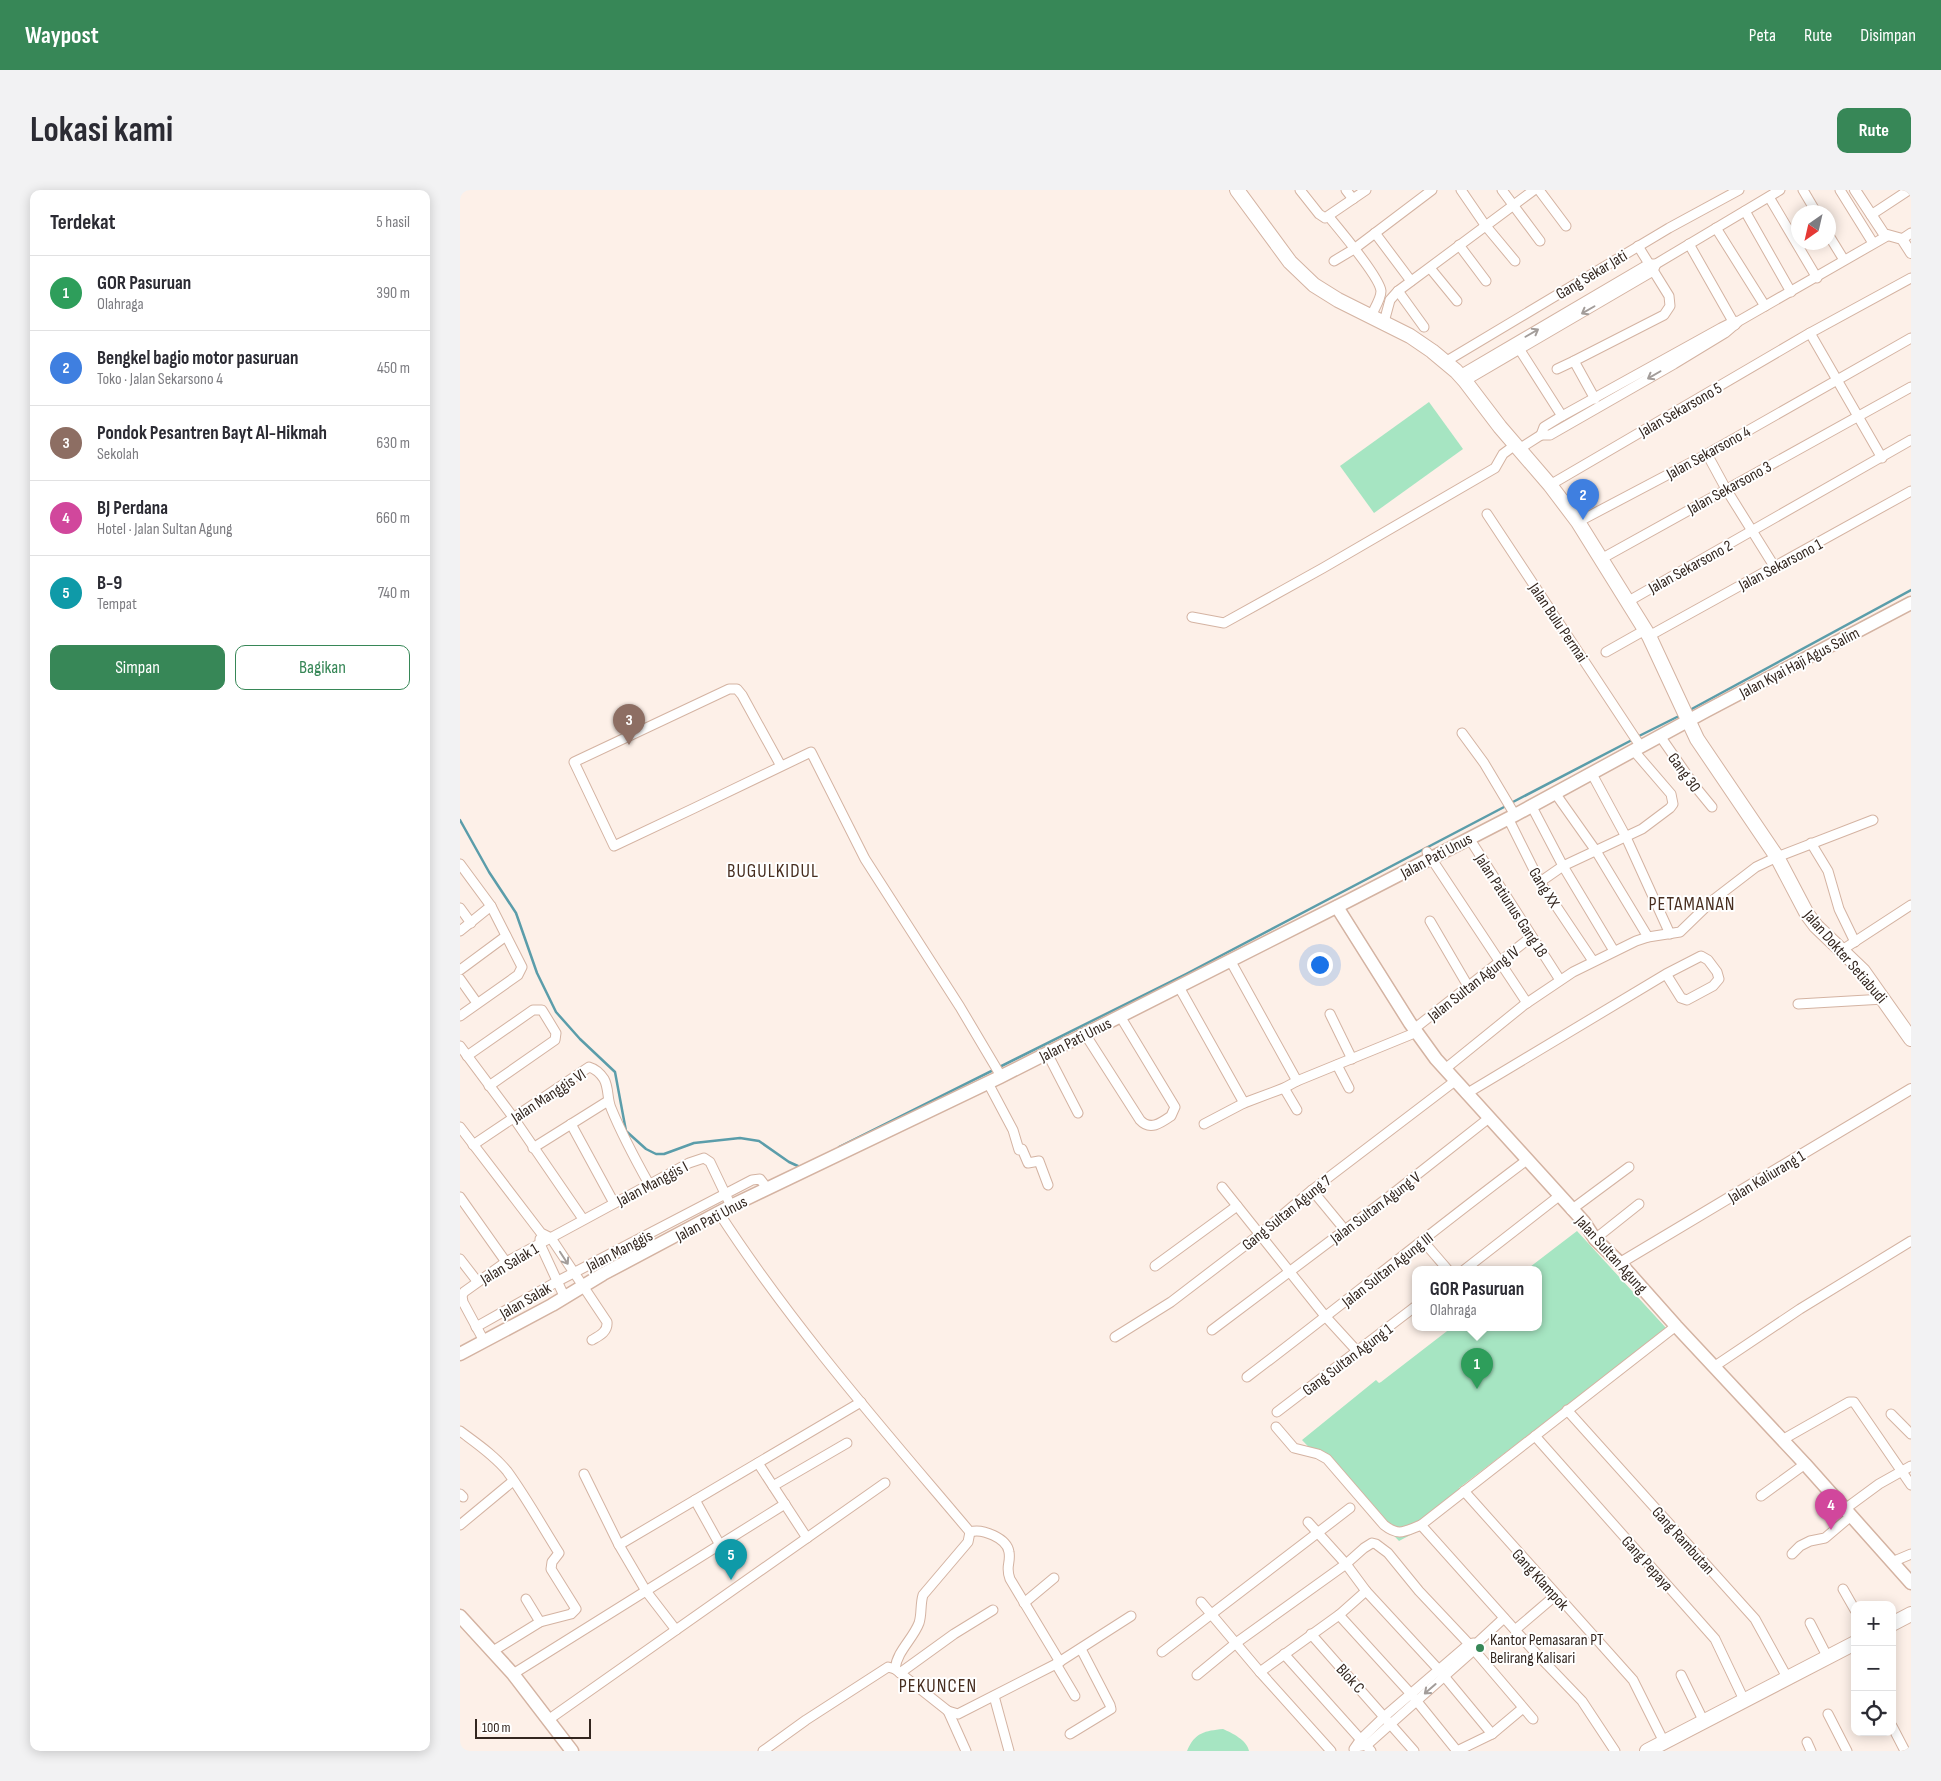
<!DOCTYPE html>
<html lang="id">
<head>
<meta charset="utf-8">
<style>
	:root { --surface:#fff; --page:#f2f2f3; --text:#2b2b33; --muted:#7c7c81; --line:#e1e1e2; --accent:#378757 }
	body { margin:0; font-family:"Sofia Sans Condensed",sans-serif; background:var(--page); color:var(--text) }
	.controls { position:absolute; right:15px; bottom:15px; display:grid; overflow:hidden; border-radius:10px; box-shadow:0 2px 12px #0003 }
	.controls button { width:45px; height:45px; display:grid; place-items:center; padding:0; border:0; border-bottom:1px solid var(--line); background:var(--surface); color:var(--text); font:25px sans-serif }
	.compass { position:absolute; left:1331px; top:15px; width:45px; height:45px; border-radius:50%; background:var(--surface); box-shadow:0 2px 12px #0003; rotate:214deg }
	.scale { position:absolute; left:15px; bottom:12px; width:116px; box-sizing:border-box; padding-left:5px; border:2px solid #33261f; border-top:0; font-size:14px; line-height:18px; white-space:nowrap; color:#33261f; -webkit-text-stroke:4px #fff; paint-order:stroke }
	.you { position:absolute; left:859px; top:774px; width:18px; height:18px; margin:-12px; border:4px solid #fff; border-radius:50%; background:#1a73e8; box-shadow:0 0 0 8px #1a73e833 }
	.badge { display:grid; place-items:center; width:32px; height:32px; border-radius:50%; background:var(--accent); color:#fff; font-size:16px; font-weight:700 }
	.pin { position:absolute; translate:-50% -41px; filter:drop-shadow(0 1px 2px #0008) }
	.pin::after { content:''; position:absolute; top:26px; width:18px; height:15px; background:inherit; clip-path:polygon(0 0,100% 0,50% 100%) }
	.popup { position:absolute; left:952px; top:1076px; width:130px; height:65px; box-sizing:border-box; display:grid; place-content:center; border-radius:10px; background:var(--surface); filter:drop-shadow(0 1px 4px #0005); font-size:16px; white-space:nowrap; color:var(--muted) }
	.popup b { font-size:19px; color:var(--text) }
	.popup::after { content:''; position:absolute; left:50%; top:100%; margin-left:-10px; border:10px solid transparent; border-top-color:var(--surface) }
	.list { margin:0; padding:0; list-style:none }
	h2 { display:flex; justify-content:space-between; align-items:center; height:65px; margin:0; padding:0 20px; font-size:21px }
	h2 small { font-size:16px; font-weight:400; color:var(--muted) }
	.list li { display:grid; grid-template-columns:32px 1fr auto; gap:15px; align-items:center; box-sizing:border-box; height:75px; padding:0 20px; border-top:1px solid var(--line) }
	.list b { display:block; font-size:19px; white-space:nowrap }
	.list p { margin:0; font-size:16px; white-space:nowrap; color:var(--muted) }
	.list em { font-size:16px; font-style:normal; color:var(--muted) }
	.actions { display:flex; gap:10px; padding:15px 20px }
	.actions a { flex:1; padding:11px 0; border:1px solid var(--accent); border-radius:10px; text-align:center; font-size:18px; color:var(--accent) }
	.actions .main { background:var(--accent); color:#fff }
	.icon { flex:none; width:28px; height:28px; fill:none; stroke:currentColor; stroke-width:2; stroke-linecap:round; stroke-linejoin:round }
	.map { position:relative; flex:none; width:1451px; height:1561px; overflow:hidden; border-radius:10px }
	header { display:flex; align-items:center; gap:30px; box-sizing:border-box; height:70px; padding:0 25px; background:var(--accent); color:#fff }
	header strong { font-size:24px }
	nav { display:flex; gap:28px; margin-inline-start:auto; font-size:18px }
	.intro { display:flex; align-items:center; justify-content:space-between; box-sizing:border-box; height:120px; padding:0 30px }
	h1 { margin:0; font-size:35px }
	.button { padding:12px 22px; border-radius:10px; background:var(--accent); color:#fff; font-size:18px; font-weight:700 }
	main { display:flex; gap:30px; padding:0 30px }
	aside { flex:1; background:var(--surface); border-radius:10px; box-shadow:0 2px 12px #0003 }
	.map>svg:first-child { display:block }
	.green { fill:#a6e5c2 }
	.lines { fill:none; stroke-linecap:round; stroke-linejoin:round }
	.stream { stroke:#5b9daa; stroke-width:2.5 }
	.minor-casing { stroke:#d4b3a2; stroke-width:11 }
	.tertiary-casing { stroke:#d4b3a2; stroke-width:12 }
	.secondary-casing { stroke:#d4b3a2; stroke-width:15 }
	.primary-casing { stroke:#d4b3a2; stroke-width:16 }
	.trunk-casing { stroke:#d4b3a2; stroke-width:16 }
	.minor { stroke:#fff; stroke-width:9 }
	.tertiary { stroke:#fff; stroke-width:10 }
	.secondary { stroke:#fff; stroke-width:12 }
	.primary { stroke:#fff; stroke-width:14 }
	.trunk { stroke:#fff; stroke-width:14 }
	.oneway { stroke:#a39d9a }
	.poi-dot { fill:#378757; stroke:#fff; stroke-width:2 }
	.labels { text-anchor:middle; stroke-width:4; stroke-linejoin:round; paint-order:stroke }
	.street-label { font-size:16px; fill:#33261f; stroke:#fff }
	.poi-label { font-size:16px; fill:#33261f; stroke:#fff; text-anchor:start }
	.quarter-label { font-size:19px; letter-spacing:1px; fill:#482e20; stroke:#fff }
</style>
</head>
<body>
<header>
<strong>Waypost</strong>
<nav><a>Peta</a><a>Rute</a><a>Disimpan</a></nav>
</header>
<div class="intro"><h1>Lokasi kami</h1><a class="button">Rute</a></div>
<main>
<aside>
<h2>Terdekat<small>5 hasil</small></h2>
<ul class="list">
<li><span class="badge" style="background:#2e9e5b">1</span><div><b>GOR Pasuruan</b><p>Olahraga</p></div><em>390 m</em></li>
<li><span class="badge" style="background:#3f7fe0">2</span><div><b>Bengkel bagio motor pasuruan</b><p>Toko · Jalan Sekarsono 4</p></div><em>450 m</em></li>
<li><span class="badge" style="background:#8d6e63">3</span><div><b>Pondok Pesantren Bayt Al-Hikmah</b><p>Sekolah</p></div><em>630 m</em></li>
<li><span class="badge" style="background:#d1479c">4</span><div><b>BJ Perdana</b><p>Hotel · Jalan Sultan Agung</p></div><em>660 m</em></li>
<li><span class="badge" style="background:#0f9aa8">5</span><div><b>B-9</b><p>Tempat</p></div><em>740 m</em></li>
</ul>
<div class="actions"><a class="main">Simpan</a><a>Bagikan</a></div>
</aside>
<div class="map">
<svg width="1451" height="1561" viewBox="0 0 1451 1561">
	<rect width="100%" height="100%" fill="#fdf0e8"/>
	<g class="green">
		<polygon points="969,212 1003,259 914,323 880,276"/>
		<polygon points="1117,1041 1207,1139 999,1298 1003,1307 969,1335 939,1351 842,1250 916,1190 919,1193 921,1192 991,1138 1078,1138 1078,1080 1066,1080"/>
		<path d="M763,1539c9,4 24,11 26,22h-62c8,-19 18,-20 36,-22z"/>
	</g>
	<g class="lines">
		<g class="stream">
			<polyline points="1228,521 1451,400"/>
			<polyline points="1177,547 1221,525"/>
			<polyline points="1051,613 1172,550"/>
			<polyline points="0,630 29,682 56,723 77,783 96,822 120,849 155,882 166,941 186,959 196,964 204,964 234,953 280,948 299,951 329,972 340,977"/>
			<polyline points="379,957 726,784 1046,616"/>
		</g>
		<g class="minor-casing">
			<g id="minor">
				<polyline points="840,0 859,24 865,28 906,0"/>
				<polyline points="886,0 893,9"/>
				<polyline points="1001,0 1025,35 1055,71"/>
				<polyline points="1042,0 1080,51"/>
				<polyline points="1079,0 1106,36"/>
				<polyline points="1343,0 1356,22"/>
				<polyline points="1380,0 1413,53"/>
				<polyline points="1309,7 1357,88"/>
				<polyline points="1285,21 1331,102"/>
				<polyline points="1411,25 1449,0"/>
				<path d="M869,27c10,12 51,61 52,74 0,8 -7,18 -10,25"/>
				<polyline points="1256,38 1305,116"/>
				<polyline points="915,43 951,91"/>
				<polyline points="1368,44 1384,70"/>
				<polyline points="1442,49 1451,43"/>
				<polyline points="1229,54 1275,135"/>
				<polyline points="999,55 1026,91"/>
				<polyline points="874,71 894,59 972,0"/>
				<polyline points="970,78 997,111"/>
				<polyline points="938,101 964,137"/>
				<polyline points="1279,131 1273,132 1261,138 1102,226 1084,237 1081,245 1090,245 1214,174 1265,143 1279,131 1427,46"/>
				<polyline points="924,132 930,110 938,101 1074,0"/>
				<polyline points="1058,157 1102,226"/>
				<polyline points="985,172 1209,38 1279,0"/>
				<polyline points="1097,179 1114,171"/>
				<polyline points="1000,185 1189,74 1196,74 1320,0"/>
				<polyline points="1005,191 1193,81 1196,74"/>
				<polyline points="1135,209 1114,171 1204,125 1210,116 1209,106 1178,56"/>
				<polyline points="1059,259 1081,245"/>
				<polyline points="1247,264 1266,299 1314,376"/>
				<polyline points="1422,268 1350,143 1451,88"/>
				<polyline points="1090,295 1350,143"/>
				<polyline points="1027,324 1181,557"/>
				<polyline points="1118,332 1247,264 1451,148"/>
				<polyline points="1141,369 1451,197"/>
				<polyline points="1167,412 1451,250"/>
				<polyline points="732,427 764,433 863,378 1035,278 1043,264 1055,255"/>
				<polyline points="1189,446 1451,301"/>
				<polyline points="1146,462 1185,440"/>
				<polyline points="1002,543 1024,573 1055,625"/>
				<polyline points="1200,546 1234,595 1252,617"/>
				<path d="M321,576l-39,-71 -5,-6h-8l-155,73 40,84c66,-31 131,-62 197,-94l54,107 95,148 38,64 2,6"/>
				<polyline points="1132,584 1165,645 1210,744"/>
				<polyline points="1095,603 1136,661 1188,747"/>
				<polyline points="1071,615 1103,676 1154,761"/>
				<polyline points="1048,628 1080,692 1133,771"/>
				<polyline points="1009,648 1100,790"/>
				<polyline points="1351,653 1368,681 1379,719 1395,752"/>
				<polyline points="967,662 1067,813"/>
				<polyline points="0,674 31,716 62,777 58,785 0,826"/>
				<polyline points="1080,692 1103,676 1182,639 1210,618 1213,614 1211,604 1174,561"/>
				<polyline points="0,718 11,733"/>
				<polyline points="970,731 1008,796"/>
				<polyline points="0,741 31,716"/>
				<polyline points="1382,760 1451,715"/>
				<polyline points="770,770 837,891 957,842"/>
				<polyline points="0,780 46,746"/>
				<polyline points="0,789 17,813"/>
				<polyline points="719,797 784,913 824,898 837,891"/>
				<polyline points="1338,814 1424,809"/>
				<polyline points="870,824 892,869"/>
				<polyline points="954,839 1071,747"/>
				<path d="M625,844l55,86c10,11 21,3 31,-4l4,-9 -55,-91"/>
				<polyline points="0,856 53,927 123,1029"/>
				<polyline points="587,863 618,923"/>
				<polyline points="7,866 73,820 82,820 96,843 95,850 29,896"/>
				<polyline points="877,875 889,898"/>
				<polyline points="985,879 1064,815 1113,782 1176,751 1188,747 1220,742 1253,710 1296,677 1317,667 1413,630"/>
				<polyline points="528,893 553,940 559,960 562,959 568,973 579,971 588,995"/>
				<polyline points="824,898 837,920"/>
				<polyline points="1006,904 1206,784 1241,766 1248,770 1257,782 1259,789 1253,796 1227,810 1221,808 1206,784"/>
				<polyline points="111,934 154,1013"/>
				<polyline points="744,934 784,913"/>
				<path d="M0,937l81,106 10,5 56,84c1,10 -8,14 -15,18"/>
				<path d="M13,955l116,-78c7,2 11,6 15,12 5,9 3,20 7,29 11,27 24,51 38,76"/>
				<polyline points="73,958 148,911"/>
				<polyline points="762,997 865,1126 897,1161"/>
				<polyline points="852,1000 885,1040"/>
				<polyline points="0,1007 46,1072"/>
				<polyline points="1111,1020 1169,977"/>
				<path d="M259,1023c74,114 164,216 251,319"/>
				<polyline points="80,1049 80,1054 105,1108"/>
				<polyline points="1135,1049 1179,1014"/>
				<polyline points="963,1051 988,1080"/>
				<polyline points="0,1069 17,1091"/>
				<polyline points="695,1076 777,1016"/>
				<polyline points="1004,1080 1099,1006"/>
				<polyline points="16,1137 98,1091 292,990 300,989 307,998"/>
				<polyline points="752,1140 926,1009 1029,928"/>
				<polyline points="655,1147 711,1112 800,1044 852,1000 995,891"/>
				<polyline points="24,1151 3,1112 2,1106 4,1102 46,1072 229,973 244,968 250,972 271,1016"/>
				<polyline points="1255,1176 1340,1119 1451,1051"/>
				<path d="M787,1187c94,-71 185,-146 280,-217"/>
				<polyline points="1107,1220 1295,1429 1328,1489"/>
				<polyline points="817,1222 956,1116"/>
				<polyline points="1431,1224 1451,1244"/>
				<path d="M816,1237l18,21 24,6 9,5 57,66c15,12 21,6 37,0l255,-199"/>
				<path d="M0,1241c16,12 34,24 47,40 19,26 35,55 52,82l-7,9 -1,7 25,40 -5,5 -31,8 -47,29"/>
				<polyline points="1075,1246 1255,1449 1285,1512"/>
				<polyline points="1322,1250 1389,1212 1394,1212 1451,1295"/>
				<polyline points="298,1273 347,1348"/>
				<polyline points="124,1284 159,1355 186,1401 216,1440"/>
				<polyline points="313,1296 387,1253"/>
				<polyline points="1004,1301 1173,1490 1204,1552"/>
				<polyline points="0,1304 3,1307"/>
				<polyline points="1301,1306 1345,1274"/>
				<polyline points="235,1310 260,1355"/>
				<polyline points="1385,1319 1419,1294 1451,1276"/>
				<polyline points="848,1332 886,1374 906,1401 979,1480 1032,1544"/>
				<polyline points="0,1335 53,1291"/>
				<polyline points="961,1335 1072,1459 1122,1511 1155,1561"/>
				<path d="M510,1342c12,-4 37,6 39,20 2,12 -4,14 1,27l50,83"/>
				<polyline points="159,1355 401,1212"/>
				<polyline points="1332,1364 1340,1356 1350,1351 1365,1348 1391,1326"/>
				<polyline points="1432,1372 1451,1364"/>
				<polyline points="1383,1399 1395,1420"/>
				<polyline points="66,1409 80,1432"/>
				<polyline points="741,1412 800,1482 871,1561"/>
				<polyline points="564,1413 594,1388"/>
				<polyline points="879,1425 951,1504 997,1561"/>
				<polyline points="1350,1433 1368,1468"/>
				<polyline points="1055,1440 1096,1405"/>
				<polyline points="851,1444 954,1561"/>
				<polyline points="702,1462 890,1318"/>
				<polyline points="824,1464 911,1561"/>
				<polyline points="596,1474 615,1506"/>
				<path d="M435,1479c2,-18 18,-30 24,-46 3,-9 1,-18 4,-28l45,-53 2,-10"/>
				<polyline points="800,1482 879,1425 906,1401"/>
				<polyline points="440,1483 494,1444 533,1420"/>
				<polyline points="53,1484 325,1314"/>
				<polyline points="737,1485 776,1453 886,1374 904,1358 912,1353 916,1354 928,1363 959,1401 1009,1454 1073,1529"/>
				<polyline points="1221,1485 1244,1532"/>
				<polyline points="534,1506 549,1561"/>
				<polyline points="488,1521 506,1561"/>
				<polyline points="1368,1524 1387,1561"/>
				<polyline points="88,1530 425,1293"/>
				<polyline points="1432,1536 1445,1561"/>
				<polyline points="610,1544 651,1519 650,1515 621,1459"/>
				<polyline points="1347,1552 1351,1561"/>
				<polyline points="896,1557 907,1555 1014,1460 1017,1453 1044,1428"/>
				<polyline points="894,1559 901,1549 925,1526 1009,1454 1014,1453"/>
				<polyline points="303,1561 346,1530 428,1477 435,1479 488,1521 498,1524 596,1474 671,1426"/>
				<polyline points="997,1561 1032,1544 1063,1518"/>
			</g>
		</g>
		<g class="tertiary-casing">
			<g id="tertiary">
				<polyline points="1395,0 1424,44 1442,49 1451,63"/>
				<polyline points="1160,1073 1451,899"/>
			</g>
		</g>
		<g class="secondary-casing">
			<g id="secondary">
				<polyline points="877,717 950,833 976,869 1124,1032 1135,1049 1160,1073 1216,1136 1345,1274 1451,1393"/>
				<polyline points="0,1164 92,1115 143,1084 271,1016 540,887 888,711 1055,625 1246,521 1451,413"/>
				<polyline points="0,1426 53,1484 112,1561"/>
			</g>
		</g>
		<g class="primary-casing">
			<g id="primary">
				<polyline points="1432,1434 1451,1424"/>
				<polyline points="1187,1561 1395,1453"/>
			</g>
		</g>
		<g class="trunk-casing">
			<polyline id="trunk" points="777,0 830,72 854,95 878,110 950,146 972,161 996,181 1005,191 1040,237 1090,295 1118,332 1189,446 1237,549 1317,667 1347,724 1356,736 1403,781 1451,849"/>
		</g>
		<use href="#minor" class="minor"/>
		<use href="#tertiary" class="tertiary"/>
		<use href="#secondary" class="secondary"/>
		<use href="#primary" class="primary"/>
		<use href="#trunk" class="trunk"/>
	</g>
	<defs><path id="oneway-shaft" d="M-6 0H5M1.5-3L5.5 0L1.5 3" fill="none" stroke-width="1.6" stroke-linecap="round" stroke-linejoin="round" transform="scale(1.25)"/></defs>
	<g class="oneway">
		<use href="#oneway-shaft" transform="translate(1128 120) rotate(150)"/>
		<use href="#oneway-shaft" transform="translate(1072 143) rotate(-30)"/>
		<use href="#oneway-shaft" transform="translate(1194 185) rotate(150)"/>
		<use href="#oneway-shaft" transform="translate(104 1068) rotate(57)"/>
		<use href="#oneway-shaft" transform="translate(970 1499) rotate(139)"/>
	</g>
	<circle class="poi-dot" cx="1020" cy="1458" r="5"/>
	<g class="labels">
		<g class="street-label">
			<text transform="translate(1131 84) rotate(-31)" y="6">Gang Sekar Jati</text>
			<text transform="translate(1220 219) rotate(-30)" y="6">Jalan Sekarsono 5</text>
			<text transform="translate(1248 262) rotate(-29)" y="6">Jalan Sekarsono 4</text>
			<text transform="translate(1269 297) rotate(-29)" y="6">Jalan Sekarsono 3</text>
			<text transform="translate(1320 374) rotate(-28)" y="6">Jalan Sekarsono 1</text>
			<text transform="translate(1230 376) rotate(-29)" y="6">Jalan Sekarsono 2</text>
			<text transform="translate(1099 432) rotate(56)" y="6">Jalan Bulu Permai</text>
			<text transform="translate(1339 472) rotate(-28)" y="6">Jalan Kyai Haji Agus Salim</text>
			<text transform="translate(1225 582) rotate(54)" y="6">Gang 30</text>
			<text transform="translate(976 665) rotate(-28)" y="6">Jalan Pati Unus</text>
			<text transform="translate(1085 697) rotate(58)" y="6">Gang XX</text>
			<text transform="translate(1052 715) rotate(57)" y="6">Jalan Patiunus Gang 18</text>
			<text transform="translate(1386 766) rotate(49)" y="6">Jalan Dokter Setiabudi</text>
			<text transform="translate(1013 793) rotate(-38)" y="6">Jalan Sultan Agung IV</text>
			<text transform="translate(615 849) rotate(-27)" y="6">Jalan Pati Unus</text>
			<text transform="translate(88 905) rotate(-33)" y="6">Jalan Manggis VI</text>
			<text transform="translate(1306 986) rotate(-31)" y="6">Jalan Kaliurang 1</text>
			<text transform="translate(192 993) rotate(-28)" y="6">Jalan Manggis I</text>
			<text transform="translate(915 1017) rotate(-37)" y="6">Jalan Sultan Agung V</text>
			<text transform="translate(826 1022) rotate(-39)" y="6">Gang Sultan Agung 7</text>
			<text transform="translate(251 1028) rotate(-28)" y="6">Jalan Pati Unus</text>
			<text transform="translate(159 1060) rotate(-27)" y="6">Jalan Manggis</text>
			<text transform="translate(1152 1064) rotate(48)" y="6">Jalan Sultan Agung</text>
			<text transform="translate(49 1073) rotate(-31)" y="6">Jalan Salak 1</text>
			<text transform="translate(927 1079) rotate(-38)" y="6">Jalan Sultan Agung III</text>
			<text transform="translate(65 1110) rotate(-30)" y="6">Jalan Salak</text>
			<text transform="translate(887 1169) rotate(-37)" y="6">Gang Sultan Agung 1</text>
			<text transform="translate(1224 1350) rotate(48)" y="6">Gang Rambutan</text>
			<text transform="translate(1188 1373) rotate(48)" y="6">Gang Pepaya</text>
			<text transform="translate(1081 1389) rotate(48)" y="6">Gang Klampok</text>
			<text transform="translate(891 1488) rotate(48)" y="6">Blok C</text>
		</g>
		<g class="poi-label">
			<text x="1030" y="1455">Kantor Pemasaran PT<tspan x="1030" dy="18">Belirang Kalisari</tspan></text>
		</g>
		<g class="quarter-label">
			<text x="313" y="687">BUGULKIDUL</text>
			<text x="1232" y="720">PETAMANAN</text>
			<text x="478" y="1502">PEKUNCEN</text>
		</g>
	</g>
</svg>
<div class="controls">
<button>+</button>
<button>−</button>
<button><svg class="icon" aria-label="locate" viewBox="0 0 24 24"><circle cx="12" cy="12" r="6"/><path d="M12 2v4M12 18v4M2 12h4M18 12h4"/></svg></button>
</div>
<svg class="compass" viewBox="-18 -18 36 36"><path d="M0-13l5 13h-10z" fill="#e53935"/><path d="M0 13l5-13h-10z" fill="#7c7c81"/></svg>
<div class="scale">100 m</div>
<div class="you"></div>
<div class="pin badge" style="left:1017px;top:1199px;background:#2e9e5b">1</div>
<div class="popup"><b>GOR Pasuruan</b>Olahraga</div>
<div class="pin badge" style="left:1123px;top:330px;background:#3f7fe0">2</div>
<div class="pin badge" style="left:169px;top:555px;background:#8d6e63">3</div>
<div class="pin badge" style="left:1371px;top:1340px;background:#d1479c">4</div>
<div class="pin badge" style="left:271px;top:1390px;background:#0f9aa8">5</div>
</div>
</main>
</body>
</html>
